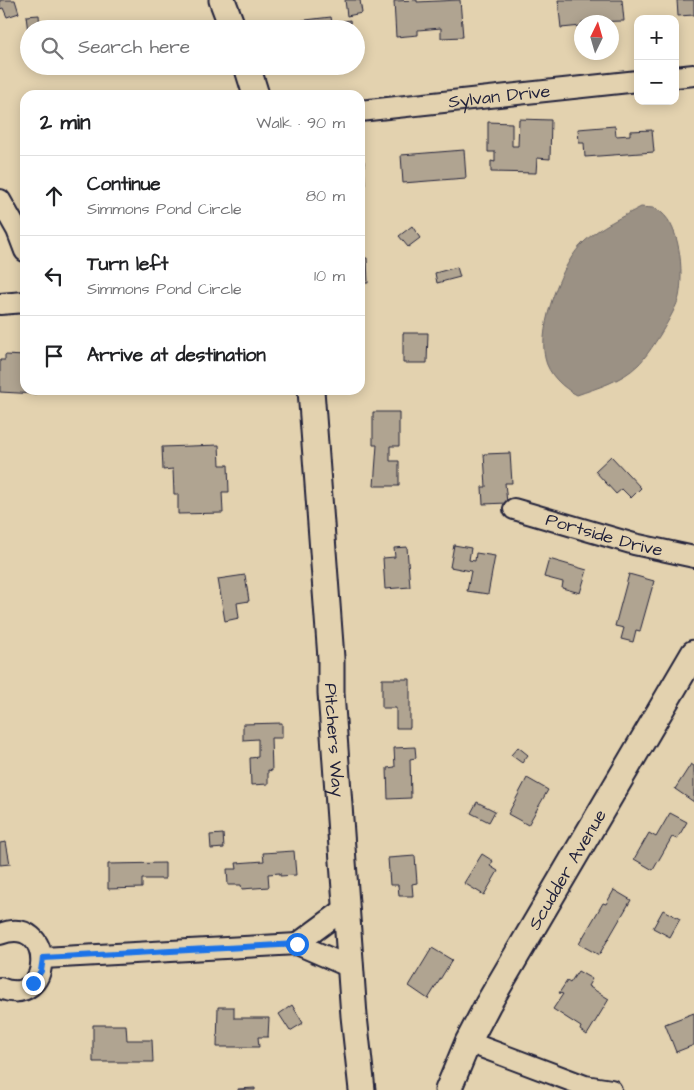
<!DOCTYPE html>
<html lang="en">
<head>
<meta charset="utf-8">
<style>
	:root { --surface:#fff; --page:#f2f2f2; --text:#202124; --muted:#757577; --line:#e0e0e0 }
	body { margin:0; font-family:"Architects Daughter",sans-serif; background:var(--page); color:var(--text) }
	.controls { position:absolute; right:15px; top:15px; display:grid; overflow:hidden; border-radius:10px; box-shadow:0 2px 12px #0003 }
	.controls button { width:45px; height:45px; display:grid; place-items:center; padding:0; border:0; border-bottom:1px solid var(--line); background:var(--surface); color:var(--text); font:25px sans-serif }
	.compass { position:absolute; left:574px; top:15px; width:45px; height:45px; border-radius:50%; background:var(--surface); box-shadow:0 2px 12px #0003; rotate:5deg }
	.stop { position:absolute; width:15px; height:15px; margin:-11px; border:4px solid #1a73e8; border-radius:50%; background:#fff }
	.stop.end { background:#1a73e8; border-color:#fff; box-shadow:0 1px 5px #0008 }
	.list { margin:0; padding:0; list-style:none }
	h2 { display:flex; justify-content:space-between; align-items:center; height:65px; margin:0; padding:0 20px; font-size:21px }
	h2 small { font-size:16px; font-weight:400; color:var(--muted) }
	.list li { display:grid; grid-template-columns:32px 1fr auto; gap:15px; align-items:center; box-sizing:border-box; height:80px; padding:0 20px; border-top:1px solid var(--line) }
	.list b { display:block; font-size:19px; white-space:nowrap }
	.list p { margin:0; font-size:16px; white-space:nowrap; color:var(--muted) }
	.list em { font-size:16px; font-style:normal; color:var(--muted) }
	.icon { flex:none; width:28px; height:28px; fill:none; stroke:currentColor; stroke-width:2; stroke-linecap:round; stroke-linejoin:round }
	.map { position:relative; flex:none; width:694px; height:1090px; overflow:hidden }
	.search { position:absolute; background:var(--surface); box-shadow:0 2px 12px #0003; left:20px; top:20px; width:345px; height:55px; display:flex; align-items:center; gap:12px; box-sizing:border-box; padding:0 18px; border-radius:28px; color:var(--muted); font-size:19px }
	.panel { position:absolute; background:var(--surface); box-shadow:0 2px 12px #0003; left:20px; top:90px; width:345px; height:305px; border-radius:15px }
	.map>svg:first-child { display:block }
	.water { fill:#9b9184; stroke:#6b6567 }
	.building { fill:#b0a491; stroke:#22223b }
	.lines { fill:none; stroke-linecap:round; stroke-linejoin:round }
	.minor-casing { stroke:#22223b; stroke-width:24 }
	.major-casing { stroke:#22223b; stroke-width:29 }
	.minor { stroke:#e3d2af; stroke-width:20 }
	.major { stroke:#e3d2af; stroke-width:25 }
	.route { stroke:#1a73e8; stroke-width:6 }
	.labels { text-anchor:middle; stroke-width:5; stroke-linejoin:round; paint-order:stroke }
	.street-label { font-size:18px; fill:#22223b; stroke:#e3d2af }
</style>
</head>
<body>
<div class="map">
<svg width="694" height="1090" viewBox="0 0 694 1090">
	<rect width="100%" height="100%" fill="#e3d2af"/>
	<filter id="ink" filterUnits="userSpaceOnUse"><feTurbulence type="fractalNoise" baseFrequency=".02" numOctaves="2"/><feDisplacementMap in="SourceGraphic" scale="10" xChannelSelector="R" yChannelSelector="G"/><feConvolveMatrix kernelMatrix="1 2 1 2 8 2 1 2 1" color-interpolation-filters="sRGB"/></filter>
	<g filter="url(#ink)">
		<path class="water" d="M641,207c5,1 11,0 15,2 25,12 28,64 23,88 -3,14 -30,58 -41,68 -16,16 -41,23 -61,30 -14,-7 -29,-21 -32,-37 -7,-31 16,-96 40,-117 16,-15 37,-24 56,-34z"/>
		<g class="building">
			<polygon points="0,0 15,0 19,13 7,17 3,8 0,9"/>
			<polygon points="345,0 360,0 362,13 347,16"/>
			<polygon points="417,0 417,2 460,0 463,37 441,38 441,28 418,30 418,35 396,37 394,1"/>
			<polygon points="558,0 622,0 624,21 582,22 582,26 561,28"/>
			<polygon points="677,0 694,0 694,15 678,16"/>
			<polygon points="39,15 40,29 29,29 28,32 26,16"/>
			<polygon points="331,17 332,23 350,20 351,29 297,29 297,21"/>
			<polygon points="519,119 551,120 550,159 537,158 536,173 491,172 491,161 495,162 495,152 488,152 488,122 512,123 512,146 518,146"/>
			<polygon points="615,126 616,136 630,135 630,131 652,130 654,152 585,157 584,143 579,143 578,129"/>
			<polygon points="464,150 466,178 403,183 401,155"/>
			<polygon points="364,161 365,185 360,185 360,162"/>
			<polygon points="412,226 420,238 408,247 399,236"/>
			<polygon points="360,258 367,258 368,283 360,283"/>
			<polygon points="457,267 460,277 437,283 435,273"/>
			<polygon points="403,333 428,333 427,363 403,363"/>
			<polygon points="5,355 25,356 25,390 36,390 36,394 0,392 0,360 5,360"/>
			<polygon points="373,412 399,412 399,446 390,446 390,461 399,461 399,486 374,486 377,445 373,445"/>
			<polygon points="219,445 220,465 228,465 229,492 222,492 223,513 178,514 178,494 174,494 173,469 163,470 162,447"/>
			<polygon points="510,453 512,483 505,483 507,503 483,504 482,487 486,487 484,454"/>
			<polygon points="611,456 641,488 631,498 622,489 616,494 595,471"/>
			<polygon points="454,545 471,548 469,560 475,561 476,553 495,556 488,594 467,591 471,571 450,567"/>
			<polygon points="407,547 410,587 385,589 383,558 395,557 394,548"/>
			<polygon points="549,559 587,570 580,593 562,588 563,582 544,577"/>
			<polygon points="629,574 654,581 640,631 636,630 633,642 621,639 624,628 615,626"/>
			<polygon points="245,575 249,601 237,603 239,618 225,621 218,579"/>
			<polygon points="382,679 410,679 410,728 396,728 396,708 382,708"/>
			<polygon points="282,723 282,738 271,738 272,771 268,770 268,784 251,785 250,758 258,757 258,739 243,740 243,724"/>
			<polygon points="415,747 416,758 410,759 411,798 388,799 387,768 395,767 394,748"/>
			<polygon points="518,747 528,755 522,763 511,755"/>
			<polygon points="691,764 694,766 694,802 675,789"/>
			<polygon points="527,778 548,790 528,825 508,814"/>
			<polygon points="477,802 495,811 489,822 471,813"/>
			<polygon points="670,813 687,822 677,839 672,837 653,870 634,859 649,833 656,837"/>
			<polygon points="223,834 224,848 211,849 210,835"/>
			<polygon points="6,842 10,864 0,865 0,843"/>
			<polygon points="294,851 296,875 280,876 280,873 268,874 269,887 242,889 241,885 228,885 227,869 237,869 236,863 264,861 263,853"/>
			<polygon points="482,854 493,861 490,866 498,871 484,895 464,883"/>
			<polygon points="415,856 417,883 412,884 413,896 399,896 398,885 390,885 388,858"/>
			<polygon points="165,863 165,879 142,879 142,888 108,889 108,864"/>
			<polygon points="614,890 631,900 599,955 579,944 603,903 606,904"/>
			<polygon points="663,910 680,919 670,937 653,928"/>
			<polygon points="432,948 452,960 428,999 409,986"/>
			<polygon points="578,971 592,979 588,986 609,999 587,1035 580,1030 581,1027 553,1009 563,994 559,993 567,981 570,983"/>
			<polygon points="292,1005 303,1023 290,1031 279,1014"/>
			<polygon points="218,1007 234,1007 234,1018 269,1018 268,1037 258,1037 259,1047 217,1047"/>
			<polygon points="694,1013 694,1045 676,1052 665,1024"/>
			<polygon points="93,1025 126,1025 127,1040 152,1040 153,1062 93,1062"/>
			<polygon points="255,1088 255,1090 238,1090 238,1089"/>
		</g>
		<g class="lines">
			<g class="minor-casing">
				<g id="minor">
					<polyline points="675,77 694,75"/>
					<path id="s1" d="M360,111l278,-30"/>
					<polyline points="0,200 17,230 25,251"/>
					<polyline points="0,304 25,302"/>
					<path id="s2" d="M514,509l120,35 60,13"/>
					<path d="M0,934c56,-21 54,76 0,54"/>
					<polyline points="297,944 347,907"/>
					<polyline points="43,958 297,944 350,967"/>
					<polyline points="468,1042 585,1086 611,1090"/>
				</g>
			</g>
			<g class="major-casing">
				<g id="major">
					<polyline points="222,0 233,29"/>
					<polyline points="247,66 256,95"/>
					<path id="s3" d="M311,390l20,268v35l23,323 8,74"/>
					<path id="s4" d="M448,1090l20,-48 20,-38 206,-351"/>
				</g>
			</g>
			<use href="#minor" class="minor"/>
			<use href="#major" class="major"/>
		</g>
	</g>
	<g class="lines" filter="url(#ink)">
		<polyline class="route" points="33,983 41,971 43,958 297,944"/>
	</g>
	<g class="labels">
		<g class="street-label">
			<text dy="6" stroke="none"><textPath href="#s1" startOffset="140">Sylvan Drive</textPath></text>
			<text dy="6" stroke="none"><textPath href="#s2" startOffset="94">Portside Drive</textPath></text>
			<text dy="6" stroke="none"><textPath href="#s3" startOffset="351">Pitchers Way</textPath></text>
			<text dy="6" stroke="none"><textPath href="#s4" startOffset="251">Scudder Avenue</textPath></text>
		</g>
	</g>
</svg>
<div class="controls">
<button>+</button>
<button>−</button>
</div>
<svg class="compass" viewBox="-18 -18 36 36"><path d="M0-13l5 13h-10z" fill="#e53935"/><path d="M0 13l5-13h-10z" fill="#757577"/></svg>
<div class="stop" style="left:297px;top:944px"></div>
<div class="stop end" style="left:33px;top:983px"></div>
<div class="search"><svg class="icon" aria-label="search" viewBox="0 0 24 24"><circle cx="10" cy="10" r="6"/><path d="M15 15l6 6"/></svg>Search here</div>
<section class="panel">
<h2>2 min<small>Walk · 90 m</small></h2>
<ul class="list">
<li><svg class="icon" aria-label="ahead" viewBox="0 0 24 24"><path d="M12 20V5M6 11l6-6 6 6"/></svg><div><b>Continue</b><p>Simmons Pond Circle</p></div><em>80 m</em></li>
<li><svg class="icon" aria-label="left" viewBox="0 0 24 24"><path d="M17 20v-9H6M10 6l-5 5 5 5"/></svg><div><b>Turn left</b><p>Simmons Pond Circle</p></div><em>10 m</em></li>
<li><svg class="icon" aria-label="arrive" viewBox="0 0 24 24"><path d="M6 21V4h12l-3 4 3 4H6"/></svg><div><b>Arrive at destination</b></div></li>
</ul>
</section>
</div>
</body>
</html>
